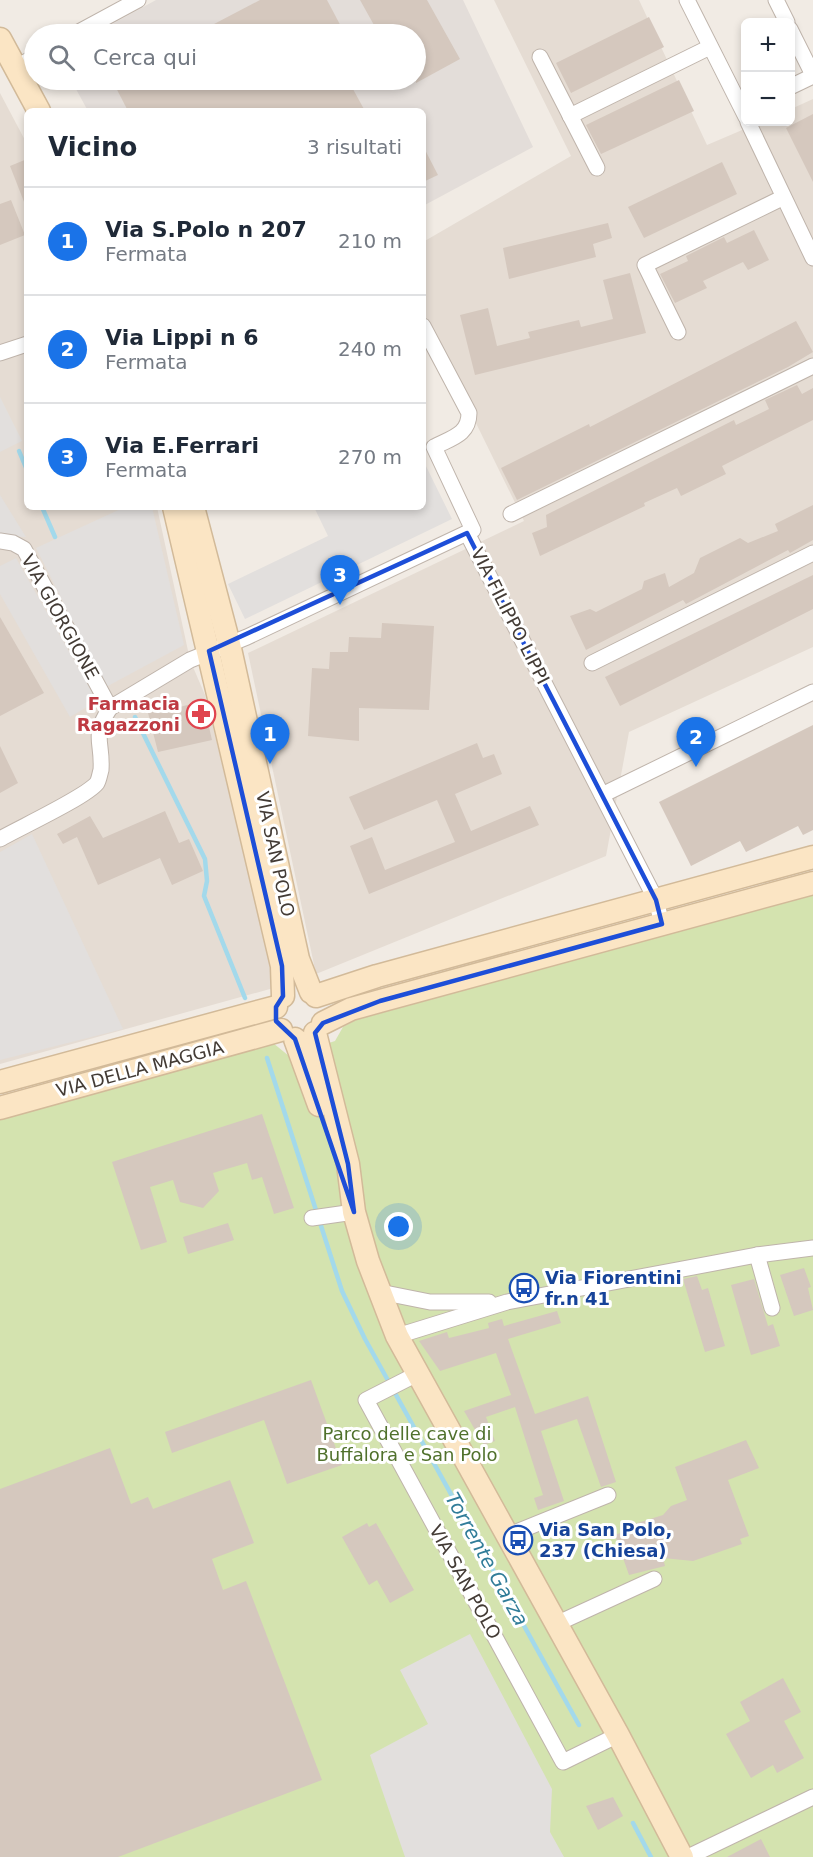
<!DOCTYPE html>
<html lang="it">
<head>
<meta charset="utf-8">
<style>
	:root { --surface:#fff; --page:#f6f6f7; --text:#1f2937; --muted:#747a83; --line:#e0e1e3; --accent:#1a73e8 }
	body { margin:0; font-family:"DejaVu Sans",sans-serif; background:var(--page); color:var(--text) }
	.controls { position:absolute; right:18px; top:18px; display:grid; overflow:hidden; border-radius:9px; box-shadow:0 3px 9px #0003 }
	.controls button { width:54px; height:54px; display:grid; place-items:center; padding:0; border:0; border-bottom:2px solid var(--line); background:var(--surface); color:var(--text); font:30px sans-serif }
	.you { position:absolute; left:399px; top:1227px; width:21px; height:21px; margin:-15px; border:4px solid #fff; border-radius:50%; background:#1a73e8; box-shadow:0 0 0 9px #1a73e833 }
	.badge { display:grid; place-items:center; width:39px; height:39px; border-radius:50%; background:var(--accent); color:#fff; font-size:20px; font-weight:700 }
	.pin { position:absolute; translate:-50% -50px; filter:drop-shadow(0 2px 3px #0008) }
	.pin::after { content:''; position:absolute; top:32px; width:21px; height:18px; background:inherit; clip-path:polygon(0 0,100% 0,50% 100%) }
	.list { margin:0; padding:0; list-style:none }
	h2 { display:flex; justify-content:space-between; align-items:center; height:78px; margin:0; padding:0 24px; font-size:26px }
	h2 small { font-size:20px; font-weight:400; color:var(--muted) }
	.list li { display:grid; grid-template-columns:39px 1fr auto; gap:18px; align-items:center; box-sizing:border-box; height:108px; padding:0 24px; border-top:2px solid var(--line) }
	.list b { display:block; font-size:22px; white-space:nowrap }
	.list p { margin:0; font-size:20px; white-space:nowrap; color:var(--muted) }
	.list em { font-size:20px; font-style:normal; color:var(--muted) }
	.icon { flex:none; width:33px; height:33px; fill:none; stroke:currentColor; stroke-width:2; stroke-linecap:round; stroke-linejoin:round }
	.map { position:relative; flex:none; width:813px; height:1857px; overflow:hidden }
	.search { position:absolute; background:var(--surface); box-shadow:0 3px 9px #0003; left:24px; top:24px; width:402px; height:66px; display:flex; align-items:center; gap:15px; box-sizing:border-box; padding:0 21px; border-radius:33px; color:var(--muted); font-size:22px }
	.panel { position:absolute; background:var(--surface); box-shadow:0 3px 9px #0003; left:24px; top:108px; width:402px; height:402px; border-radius:9px }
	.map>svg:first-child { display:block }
	.residential { fill:#e5dcd3 }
	.industrial { fill:#e3ddd9 }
	.green { fill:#d4e3af }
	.parking { fill:#e2dfdd }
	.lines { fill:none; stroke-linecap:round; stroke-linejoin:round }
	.stream { stroke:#a3d9eb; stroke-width:4.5 }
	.building { fill:#d5c8be }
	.street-casing { stroke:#bfb4ab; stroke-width:17 }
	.secondary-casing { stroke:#d2ba99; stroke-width:25 }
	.street { stroke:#fff; stroke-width:15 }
	.secondary { stroke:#fbe5c4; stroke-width:22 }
	.marked { fill:none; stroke:#1d4ed8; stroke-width:4.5; stroke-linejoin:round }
	.labels { text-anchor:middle; stroke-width:6; stroke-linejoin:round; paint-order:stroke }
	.street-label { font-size:18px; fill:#433b35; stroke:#fff }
	.health-label { font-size:18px; font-weight:bold; fill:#be3a42; stroke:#fff; text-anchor:end }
	.transit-label { font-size:18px; font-weight:bold; fill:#164399; stroke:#fff; text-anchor:start }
	.park-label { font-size:18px; fill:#50712c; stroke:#fff }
	.water-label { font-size:20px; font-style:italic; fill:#317d99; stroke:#fff }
</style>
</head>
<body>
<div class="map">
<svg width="813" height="1857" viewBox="0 0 813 1857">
	<rect width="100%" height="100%" fill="#f1ebe4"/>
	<g class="residential">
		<polygon points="494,0 639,0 707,145 761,122 790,122 791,109 813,99 813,647 629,732 606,856 316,974 248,653 524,521 423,315 423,242 571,156"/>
		<polygon points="0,93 27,144 27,507 157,507 190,660 205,695 277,987 0,1064"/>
	</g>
	<polygon class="industrial" points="156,0 463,0 533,147 423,206 423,111 88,111 71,80 416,80 416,34 94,34"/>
	<polygon class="green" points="813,894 813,1857 0,1857 0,1118 273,1043 289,1056 335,1041 343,1027 356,1020"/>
	<g class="parking">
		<polygon points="0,397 22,441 0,452"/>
		<polygon points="423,460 452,519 245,619 228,584 328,536 314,507 423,507"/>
		<polygon points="0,495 26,537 0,536"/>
		<polygon points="125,507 152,507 184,645 106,687 36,548"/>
		<polygon points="16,558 97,701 70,717 0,594 0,566"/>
		<polygon points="32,834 123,1029 0,1060 0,852"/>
		<polygon points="470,1634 552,1789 550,1832 564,1857 405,1857 370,1755 428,1724 400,1670"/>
	</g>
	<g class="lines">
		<g class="stream">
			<polyline points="19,451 27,470"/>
			<polyline points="42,507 55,537"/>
			<polyline points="135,717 205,859 207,881 204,896 245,998"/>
			<polyline points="267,1058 342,1291 365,1339 579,1725"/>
			<polyline points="633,1823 651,1857"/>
		</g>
	</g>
	<g class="building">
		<polygon points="260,0 327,0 345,34 195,34"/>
		<polygon points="360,0 427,0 460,59 416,83 416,34 379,34"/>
		<polygon points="649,17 664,47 571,93 556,63"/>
		<polygon points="112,80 348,80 365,111 128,111"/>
		<polygon points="679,80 694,111 601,154 586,125"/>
		<polygon points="813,114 813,182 786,128"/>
		<polygon points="423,146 438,175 423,182"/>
		<polygon points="27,159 27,207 26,207 10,166"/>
		<polygon points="722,162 737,194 644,238 628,207"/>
		<polygon points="11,200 25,235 0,245 0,204"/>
		<polygon points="608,223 612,238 593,244 596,257 509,279 503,248"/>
		<polygon points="754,230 769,260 748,270 743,262 703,281 707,288 675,303 660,274 688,261 686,256 724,237 727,243"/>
		<polygon points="630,273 646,333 475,375 460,315 488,308 497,346 530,338 528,332 579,320 581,327 613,319 603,280"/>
		<polygon points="796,321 813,352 788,367 517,500 501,468 589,424 590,427"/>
		<polygon points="797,385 802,394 813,388 813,420 722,466 726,474 681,496 677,488 644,503 645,506 540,556 532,533 547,527 546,515 734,420 736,425 769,409 765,400"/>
		<polygon points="813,505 813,540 790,553 788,550 686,604 683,600 586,650 570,616 590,609 596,612 642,589 644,581 665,573 669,587 694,573 700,558 740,538 748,543 778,531 775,524"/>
		<polygon points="813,575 813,609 620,706 605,677"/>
		<polygon points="0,617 44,693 0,716"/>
		<polygon points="382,623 434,626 429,710 359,708 359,741 308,736 312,668 329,669 330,652 348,652 349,637 381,638"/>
		<polygon points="166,700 168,710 203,701 212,740 158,752 146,705"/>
		<polygon points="813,725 813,830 803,835 798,826 746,852 740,841 691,866 659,802"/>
		<polygon points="477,743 483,758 494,754 502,774 455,794 471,831 530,806 539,825 369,894 350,846 372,837 385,870 455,842 437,800 364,830 349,797"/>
		<polygon points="0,746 18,783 0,793"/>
		<polygon points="165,811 179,843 189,839 203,871 172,885 160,858 98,885 77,837 63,844 57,834 90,816 103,838"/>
		<polygon points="262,1114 294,1208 274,1214 262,1177 252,1180 247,1163 213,1173 219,1191 203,1208 180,1202 173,1180 150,1187 167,1242 141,1250 112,1162"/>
		<polygon points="228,1223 234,1240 188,1254 183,1237"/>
		<polygon points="804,1268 811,1287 808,1288 813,1310 794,1316 780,1275"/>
		<polygon points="697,1276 702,1290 708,1288 725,1346 705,1352 683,1279"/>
		<polygon points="754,1279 768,1326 773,1324 780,1346 751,1355 731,1285"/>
		<polygon points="557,1311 561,1323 508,1339 535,1414 588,1396 616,1482 601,1487 577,1419 541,1431 564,1501 538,1510 534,1498 543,1495 515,1407 486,1417 495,1441 484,1445 464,1411 511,1395 496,1353 440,1371 419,1341 447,1332 449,1338 489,1328 488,1323 502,1319 504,1326"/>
		<polygon points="311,1380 342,1465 287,1484 264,1420 172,1453 165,1432"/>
		<polygon points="746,1440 759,1468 728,1480 749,1536 740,1539 742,1544 719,1552 693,1561 663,1558 665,1566 629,1575 615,1535 632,1528 631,1525 663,1515 671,1506 687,1500 675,1467"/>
		<polygon points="110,1448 131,1504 148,1497 153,1509 230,1480 254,1543 212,1559 223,1590 246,1581 322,1780 118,1857 0,1857 0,1489"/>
		<polygon points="367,1523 369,1527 376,1523 414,1590 390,1603 377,1580 369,1585 342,1537"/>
		<polygon points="783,1678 801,1712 784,1721 804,1758 777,1773 773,1765 751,1778 726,1734 750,1721 740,1702"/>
		<polygon points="613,1797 623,1816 598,1830 586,1806"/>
		<polygon points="761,1839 770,1857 727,1857"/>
	</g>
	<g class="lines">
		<g class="street-casing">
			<g id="street">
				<polyline points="687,0 746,117"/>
				<polyline points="776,0 787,22"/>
				<polyline points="790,29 813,75"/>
				<polyline points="75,34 138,0"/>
				<polyline points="540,57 597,168"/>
				<polyline points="15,68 34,57"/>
				<polyline points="790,87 813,76"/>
				<polyline points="570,116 710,47"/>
				<polyline points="748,122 813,258"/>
				<polyline points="678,332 645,265 782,198"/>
				<polyline points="0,353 27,344"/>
				<polyline points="511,514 813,366"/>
				<polyline points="467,533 656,900 662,924"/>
				<polyline points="0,541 13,543 24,549 110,708"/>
				<polyline points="592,663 813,553"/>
				<polyline points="602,795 813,692"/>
				<path d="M0,839c19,-11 86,-42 97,-56 2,-3 3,-10 4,-13 2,-29 -10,-33 9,-62l80,-48 57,-23 226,-107 -39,-83c17,-9 35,-12 35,-34l-46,-87"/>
				<polyline points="312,1218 354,1212"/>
				<polyline points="757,1255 772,1308"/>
				<polyline points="380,1292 430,1302 489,1302"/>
				<polyline points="397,1336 507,1302 757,1255 813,1248"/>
				<polyline points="419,1373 366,1400 563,1762 618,1735"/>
				<polyline points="509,1535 608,1495"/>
				<polyline points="556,1624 654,1579"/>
				<polyline points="688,1857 813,1797"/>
			</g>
		</g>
		<g class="secondary-casing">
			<g id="secondary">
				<polyline points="0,39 39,111"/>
				<polyline points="174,507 282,966 283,996"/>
				<polyline points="193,507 229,644 298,959 311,992"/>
				<polyline points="316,996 377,976 813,857"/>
				<polyline points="323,1023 351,1009 380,1001 813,883"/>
				<polyline points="315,1033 348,1164 354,1212 368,1261 397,1336 618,1735 682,1857"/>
				<polyline points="295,1039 319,1105"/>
				<polyline points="0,1082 276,1007"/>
				<polyline points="0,1108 281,1030"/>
			</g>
		</g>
		<use href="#street" class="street"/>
		<use href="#secondary" class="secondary"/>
	</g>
	<path class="marked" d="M467,533l189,367 6,24 -282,77 -57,22 -8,10 33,131 6,48 -59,-173 -19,-18v-14l7,-11 -1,-30 -73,-315z"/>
	<defs>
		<g id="pharmacy-ring" transform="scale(1.5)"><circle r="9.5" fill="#fff" stroke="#e0444e" stroke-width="1.5"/><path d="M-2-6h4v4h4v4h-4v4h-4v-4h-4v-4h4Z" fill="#e0444e"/></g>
		<g id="bus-ring" transform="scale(1.5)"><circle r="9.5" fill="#fff" stroke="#1a4fb4" stroke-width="1.5"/><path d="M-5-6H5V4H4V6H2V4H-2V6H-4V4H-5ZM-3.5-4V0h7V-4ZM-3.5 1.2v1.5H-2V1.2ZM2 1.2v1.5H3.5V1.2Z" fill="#1a4fb4"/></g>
	</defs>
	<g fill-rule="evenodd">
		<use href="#pharmacy-ring" x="201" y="714"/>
		<use href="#bus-ring" x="524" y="1288"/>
		<use href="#bus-ring" x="518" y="1540"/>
	</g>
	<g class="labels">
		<g class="street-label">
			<text transform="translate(510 616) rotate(63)" y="6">VIA FILIPPO LIPPI</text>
			<text transform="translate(60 617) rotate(61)" y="6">VIA GIORGIONE</text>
			<text transform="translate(275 854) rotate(78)" y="6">VIA SAN POLO</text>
			<text transform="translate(140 1069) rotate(-15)" y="6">VIA DELLA MAGGIA</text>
			<text transform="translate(465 1582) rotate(61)" y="6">VIA SAN POLO</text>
		</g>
		<g class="health-label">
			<text x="180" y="710">Farmacia<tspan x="180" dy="21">Ragazzoni</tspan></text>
		</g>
		<g class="transit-label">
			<text x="545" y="1284">Via Fiorentini<tspan x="545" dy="21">fr.n 41</tspan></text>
			<text x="539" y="1536">Via San Polo,<tspan x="539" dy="21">237 (Chiesa)</tspan></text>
		</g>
		<g class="park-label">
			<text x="407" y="1440">Parco delle cave di<tspan x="407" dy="21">Buffalora e San Polo</tspan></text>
		</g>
		<g class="water-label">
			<text transform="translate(487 1559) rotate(61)" y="7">Torrente Garza</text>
		</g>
	</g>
</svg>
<div class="controls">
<button>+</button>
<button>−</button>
</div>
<div class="you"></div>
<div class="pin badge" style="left:270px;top:764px">1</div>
<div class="pin badge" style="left:696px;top:767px">2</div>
<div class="pin badge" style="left:340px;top:605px">3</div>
<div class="search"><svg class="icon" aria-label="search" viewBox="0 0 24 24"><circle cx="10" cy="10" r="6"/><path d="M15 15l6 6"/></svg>Cerca qui</div>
<section class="panel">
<h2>Vicino<small>3 risultati</small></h2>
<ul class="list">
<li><span class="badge">1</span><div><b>Via S.Polo n 207</b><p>Fermata</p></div><em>210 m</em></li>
<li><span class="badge">2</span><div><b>Via Lippi n 6</b><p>Fermata</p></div><em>240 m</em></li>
<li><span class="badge">3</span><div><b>Via E.Ferrari</b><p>Fermata</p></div><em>270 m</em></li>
</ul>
</section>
</div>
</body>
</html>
